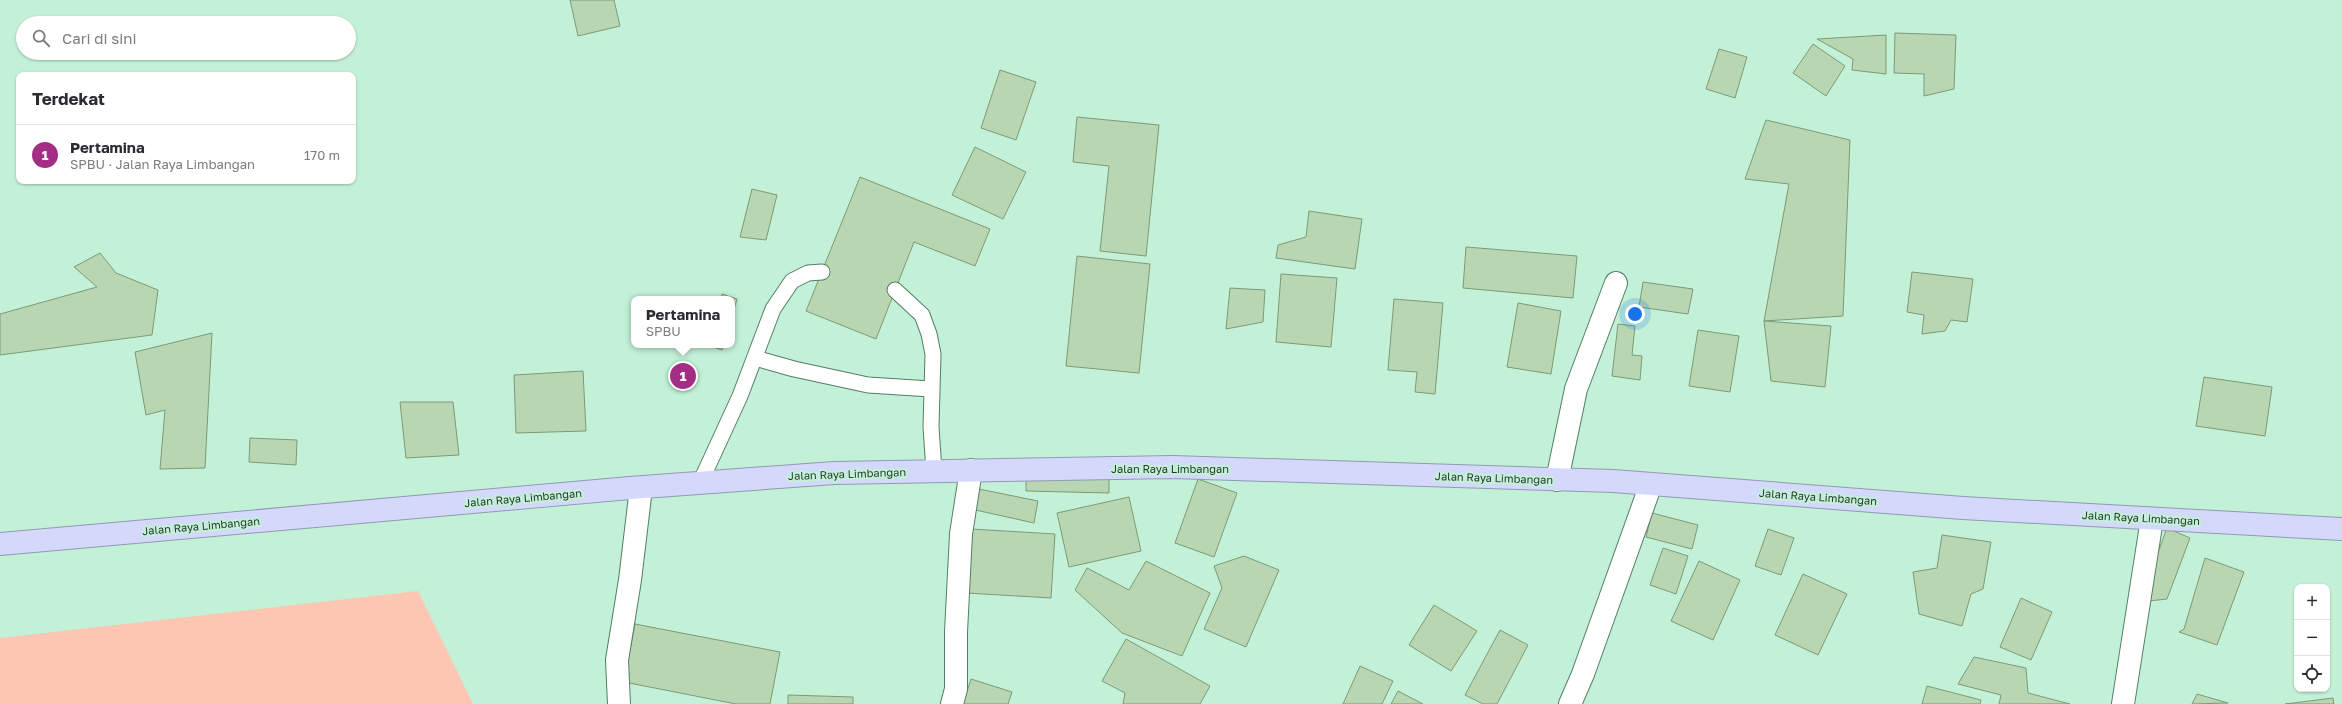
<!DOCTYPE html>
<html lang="id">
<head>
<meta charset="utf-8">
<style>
	:root { --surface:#fff; --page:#f2f2f3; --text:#2b2b33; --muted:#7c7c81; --line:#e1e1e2; --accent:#a42e86 }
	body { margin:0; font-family:"Golos Text",sans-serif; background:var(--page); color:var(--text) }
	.controls { position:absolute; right:12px; bottom:12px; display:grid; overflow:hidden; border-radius:8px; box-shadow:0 1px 3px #0004 }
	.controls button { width:36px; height:36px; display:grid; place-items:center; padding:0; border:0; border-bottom:1px solid var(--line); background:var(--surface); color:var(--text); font:20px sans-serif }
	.you { position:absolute; left:1635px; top:314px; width:14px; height:14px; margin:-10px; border:3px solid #fff; border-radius:50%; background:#1a73e8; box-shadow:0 0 0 6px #1a73e833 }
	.badge { display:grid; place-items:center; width:26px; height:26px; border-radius:50%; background:var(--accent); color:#fff; font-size:13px; font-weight:700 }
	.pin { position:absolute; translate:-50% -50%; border:2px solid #fff; box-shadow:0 1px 4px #0006 }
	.popup { position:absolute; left:631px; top:296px; width:104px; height:52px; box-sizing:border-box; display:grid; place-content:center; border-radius:8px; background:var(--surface); filter:drop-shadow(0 1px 3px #0005); font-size:13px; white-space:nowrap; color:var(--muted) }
	.popup b { font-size:15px; color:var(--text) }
	.popup::after { content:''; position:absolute; left:50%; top:100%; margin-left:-8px; border:8px solid transparent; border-top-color:var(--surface) }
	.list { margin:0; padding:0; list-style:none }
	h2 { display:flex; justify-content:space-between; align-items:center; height:52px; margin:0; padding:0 16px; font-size:17px }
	h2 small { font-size:13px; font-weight:400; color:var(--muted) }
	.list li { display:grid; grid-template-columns:26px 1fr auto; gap:12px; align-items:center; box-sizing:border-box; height:60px; padding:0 16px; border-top:1px solid var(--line) }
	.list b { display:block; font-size:15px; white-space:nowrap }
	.list p { margin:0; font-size:13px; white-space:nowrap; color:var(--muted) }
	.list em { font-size:13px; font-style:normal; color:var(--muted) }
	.icon { flex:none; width:22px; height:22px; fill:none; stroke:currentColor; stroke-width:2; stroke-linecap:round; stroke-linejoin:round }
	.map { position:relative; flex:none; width:2342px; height:704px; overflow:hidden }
	.search { position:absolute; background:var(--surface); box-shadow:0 1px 3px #0004; left:16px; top:16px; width:340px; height:44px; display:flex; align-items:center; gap:10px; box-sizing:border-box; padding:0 14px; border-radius:22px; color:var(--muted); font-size:15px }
	.panel { position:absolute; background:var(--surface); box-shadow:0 1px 3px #0004; left:16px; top:72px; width:340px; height:112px; border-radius:8px }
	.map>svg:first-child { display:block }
	.green { fill:#fcc6b3 }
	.building { fill:#b8d6b1; stroke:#7d9a77 }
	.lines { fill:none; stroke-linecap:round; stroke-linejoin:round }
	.service-casing { stroke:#537e66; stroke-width:17 }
	.minor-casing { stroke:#537e66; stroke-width:24 }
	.trunk-casing { stroke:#919ab3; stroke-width:24 }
	.service { stroke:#fff; stroke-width:15 }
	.minor { stroke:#fff; stroke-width:22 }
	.trunk { stroke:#d4d8fb; stroke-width:22 }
	.labels { text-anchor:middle; stroke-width:4; stroke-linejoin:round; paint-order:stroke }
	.street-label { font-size:11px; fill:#27392f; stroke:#c3f1d7 }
</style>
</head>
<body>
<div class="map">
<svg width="2342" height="704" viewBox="0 0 2342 704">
	<rect width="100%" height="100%" fill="#c3f1d7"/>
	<polygon class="green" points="418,591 473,704 0,704 0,638"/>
	<g class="building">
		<polygon points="570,0 614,0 620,26 578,36"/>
		<polygon points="1895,33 1956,35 1954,89 1924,96 1924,74 1894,73"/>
		<polygon points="1886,35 1886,74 1852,70 1853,59 1817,39"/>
		<polygon points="1813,44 1845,66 1826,96 1793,73"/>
		<polygon points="1719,49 1747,57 1735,98 1706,89"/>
		<polygon points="1000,70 1036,82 1016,140 981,128"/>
		<polygon points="1077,117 1159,125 1146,256 1100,251 1109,166 1073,162"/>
		<polygon points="1766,120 1850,140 1843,316 1764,321 1789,184 1745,179"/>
		<polygon points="975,147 1026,172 1003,219 952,195"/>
		<polygon points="860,177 990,229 975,266 914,242 876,339 806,311"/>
		<polygon points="752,189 777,195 766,240 740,237"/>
		<polygon points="1309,211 1362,219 1355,269 1276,258 1278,245 1306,237"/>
		<polygon points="1466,247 1577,256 1573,298 1463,288"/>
		<polygon points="100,253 116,273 158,290 152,335 0,355 0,314 97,287 74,267"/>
		<polygon points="1077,256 1150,264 1139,373 1066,366"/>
		<polygon points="1912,272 1973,279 1967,322 1951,320 1945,331 1922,334 1924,315 1907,312"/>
		<polygon points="1281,274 1337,278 1331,347 1276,342"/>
		<polygon points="1643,282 1693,289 1688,314 1639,307"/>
		<polygon points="1230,288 1265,290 1263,322 1226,329"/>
		<polygon points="722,294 737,299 732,316 732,299 721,299"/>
		<polygon points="1394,299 1443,303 1435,394 1415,392 1417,372 1388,370"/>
		<polygon points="1518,303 1561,311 1551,374 1507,367"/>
		<polygon points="1764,321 1831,326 1825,387 1771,381"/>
		<polygon points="1618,324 1635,326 1632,355 1642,356 1640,380 1612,376"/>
		<polygon points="1698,330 1739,336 1730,392 1689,386"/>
		<polygon points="212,333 205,468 160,469 165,410 146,415 135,352"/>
		<polygon points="707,345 723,345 722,350"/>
		<polygon points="583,371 586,431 516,433 514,375"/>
		<polygon points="2204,377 2272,387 2265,436 2196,426"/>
		<polygon points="400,402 453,402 459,455 406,458"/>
		<polygon points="250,438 297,440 296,465 249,462"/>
		<polygon points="1026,473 1109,475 1109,493 1026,491"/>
		<polygon points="1198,479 1237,493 1214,557 1175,543"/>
		<polygon points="974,488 1038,501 1034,523 971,509"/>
		<polygon points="1129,497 1141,551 1069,567 1057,513"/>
		<polygon points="1652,513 1698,525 1692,549 1646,537"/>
		<polygon points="2167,528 2190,538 2167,599 2140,602"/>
		<polygon points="971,529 1055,534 1051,598 966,593"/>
		<polygon points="1768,529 1794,538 1781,575 1755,566"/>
		<polygon points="1942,535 1991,542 1983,589 1971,594 1962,626 1919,614 1913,572 1937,568"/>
		<polygon points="1663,548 1688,556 1676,594 1650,585"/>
		<polygon points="1244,556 1279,570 1246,647 1204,629 1222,588 1214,566"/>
		<polygon points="2205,558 2244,572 2217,645 2179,632 2184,629"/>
		<polygon points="1146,561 1210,593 1182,656 1122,633 1075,590 1087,568 1129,590"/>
		<polygon points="1699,561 1740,580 1713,640 1671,621"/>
		<polygon points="1803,574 1847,594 1818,655 1775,635"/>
		<polygon points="2021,598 2052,612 2031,660 2000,647"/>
		<polygon points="1434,605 1477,631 1451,671 1409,645"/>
		<polygon points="635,624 780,652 770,704 736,704 624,682"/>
		<polygon points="1500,630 1528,645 1497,704 1483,704 1465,695"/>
		<polygon points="1126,639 1210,686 1200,704 1123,704 1125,693 1102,681"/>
		<polygon points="1974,657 2026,668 2028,693 2070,704 1999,704 2001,695 1958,684"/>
		<polygon points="1360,666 1393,681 1382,704 1343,704"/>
		<polygon points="971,679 1012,692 1008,704 963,704"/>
		<polygon points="1927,686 1981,700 1980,704 1922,704"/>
		<polygon points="1398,691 1423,704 1391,704"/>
		<polygon points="2197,694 2228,703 2192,704"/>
		<polygon points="788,695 853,697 853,704 788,704"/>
		<polygon points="2333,698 2334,704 2285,704"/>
	</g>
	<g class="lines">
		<g class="service-casing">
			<g id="service">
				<polyline points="895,290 922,315 929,334 933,354 931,427 934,471"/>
				<polyline points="755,358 794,369 868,385 931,389"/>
				<polyline points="700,483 740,396 773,309 792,281 808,273 822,272"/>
			</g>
		</g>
		<g class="minor-casing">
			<g id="minor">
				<polyline points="1557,480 1576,389 1616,283"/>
				<polyline points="619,704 617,660 630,580 641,488"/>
				<polyline points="952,704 956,689 956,632 961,534 971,470"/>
				<polyline points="1570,704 1583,674 1651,484"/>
				<polyline points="2123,704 2152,519"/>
			</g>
		</g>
		<g class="trunk-casing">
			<polyline id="trunk" points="0,544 630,488 834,473 1173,467 1613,481 1963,508 2342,529"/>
		</g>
		<use href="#service" class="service"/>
		<use href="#minor" class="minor"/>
		<use href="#trunk" class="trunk"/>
	</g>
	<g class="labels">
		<g class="street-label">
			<text x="1170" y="473">Jalan Raya Limbangan</text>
			<text transform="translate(847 474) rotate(-2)" y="4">Jalan Raya Limbangan</text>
			<text transform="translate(1494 478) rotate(2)" y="4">Jalan Raya Limbangan</text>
			<text transform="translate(1818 497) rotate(4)" y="4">Jalan Raya Limbangan</text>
			<text transform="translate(523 498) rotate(-5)" y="4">Jalan Raya Limbangan</text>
			<text transform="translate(2141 518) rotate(3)" y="4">Jalan Raya Limbangan</text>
			<text transform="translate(201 526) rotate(-5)" y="4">Jalan Raya Limbangan</text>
		</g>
	</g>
</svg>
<div class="controls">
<button>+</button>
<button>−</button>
<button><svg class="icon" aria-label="locate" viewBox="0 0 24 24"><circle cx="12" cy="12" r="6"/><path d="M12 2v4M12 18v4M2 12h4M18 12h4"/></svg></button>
</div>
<div class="you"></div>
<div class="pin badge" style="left:683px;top:376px">1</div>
<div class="popup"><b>Pertamina</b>SPBU</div>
<div class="search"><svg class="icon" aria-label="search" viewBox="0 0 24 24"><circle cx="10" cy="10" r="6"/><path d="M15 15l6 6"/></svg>Cari di sini</div>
<section class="panel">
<h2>Terdekat<small></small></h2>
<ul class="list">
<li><span class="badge">1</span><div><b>Pertamina</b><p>SPBU · Jalan Raya Limbangan</p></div><em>170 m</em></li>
</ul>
</section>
</div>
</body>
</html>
